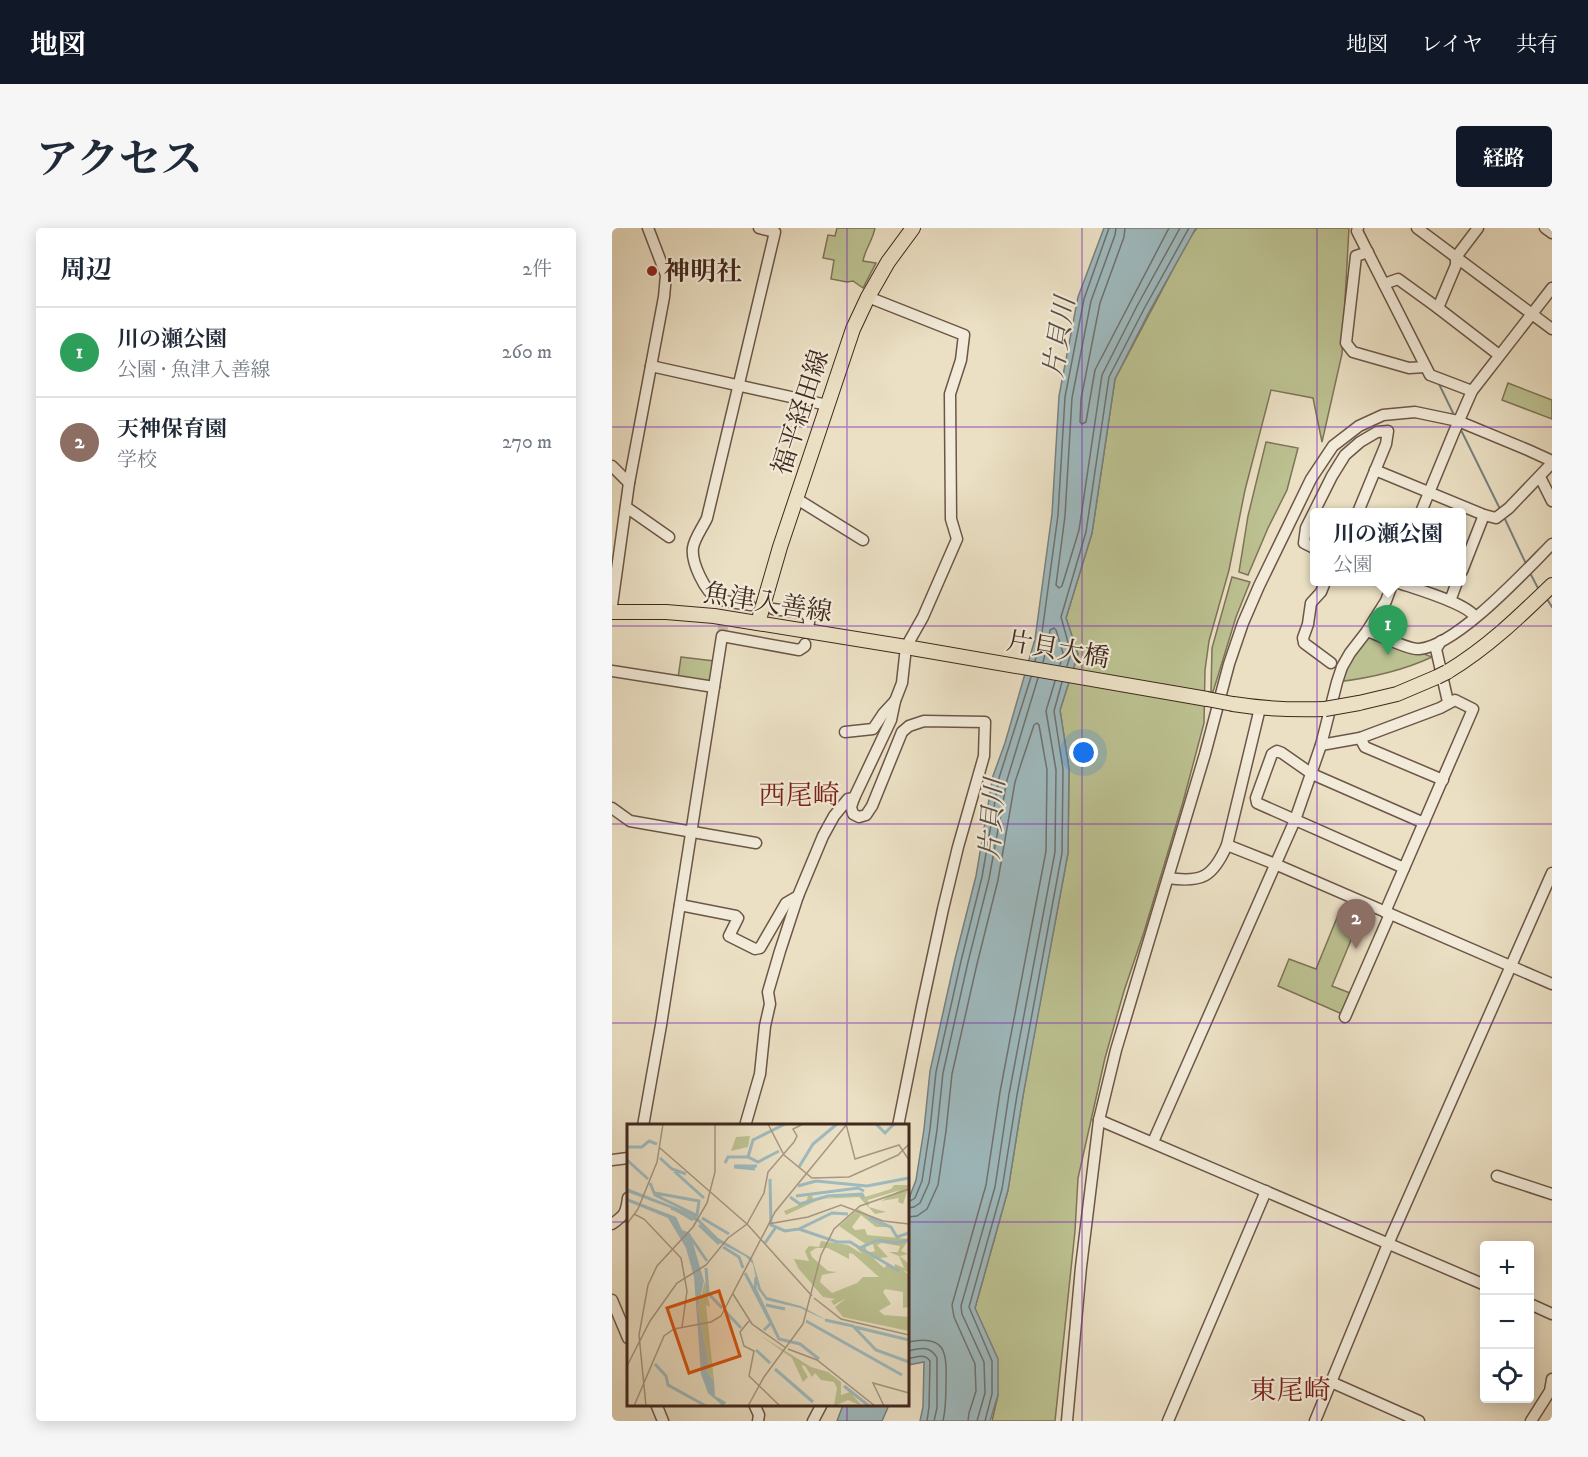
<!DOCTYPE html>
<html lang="ja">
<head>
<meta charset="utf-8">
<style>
	:root { --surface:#fff; --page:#f6f6f7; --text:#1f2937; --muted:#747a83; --line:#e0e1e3; --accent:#111827 }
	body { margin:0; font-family:"IM FELL DW Pica","Noto Serif JP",serif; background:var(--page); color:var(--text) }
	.controls { position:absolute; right:18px; bottom:18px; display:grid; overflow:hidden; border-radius:6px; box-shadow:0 3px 15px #0003 }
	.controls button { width:54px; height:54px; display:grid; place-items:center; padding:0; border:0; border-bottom:2px solid var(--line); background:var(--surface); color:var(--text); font:30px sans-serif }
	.you { position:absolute; left:472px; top:525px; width:21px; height:21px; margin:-15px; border:4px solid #fff; border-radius:50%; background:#1a73e8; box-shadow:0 0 0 9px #1a73e833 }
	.badge { display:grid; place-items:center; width:39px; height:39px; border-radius:50%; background:var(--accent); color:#fff; font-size:20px; font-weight:700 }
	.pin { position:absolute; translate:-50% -50px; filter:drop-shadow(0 2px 3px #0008) }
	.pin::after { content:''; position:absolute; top:32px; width:21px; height:18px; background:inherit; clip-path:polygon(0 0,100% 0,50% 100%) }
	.popup { position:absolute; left:698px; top:280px; width:156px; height:78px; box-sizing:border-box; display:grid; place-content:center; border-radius:6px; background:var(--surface); filter:drop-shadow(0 2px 4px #0005); font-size:20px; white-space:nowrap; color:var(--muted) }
	.popup b { font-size:22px; color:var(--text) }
	.popup::after { content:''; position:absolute; left:50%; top:100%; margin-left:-12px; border:12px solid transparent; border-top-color:var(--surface) }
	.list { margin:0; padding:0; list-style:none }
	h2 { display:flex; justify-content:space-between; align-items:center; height:78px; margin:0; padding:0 24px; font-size:26px }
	h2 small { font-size:20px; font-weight:400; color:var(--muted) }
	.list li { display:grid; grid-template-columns:39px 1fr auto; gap:18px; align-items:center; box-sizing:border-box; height:90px; padding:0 24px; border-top:2px solid var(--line) }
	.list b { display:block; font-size:22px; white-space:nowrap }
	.list p { margin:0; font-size:20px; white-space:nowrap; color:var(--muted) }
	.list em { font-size:20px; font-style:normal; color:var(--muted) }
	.icon { flex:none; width:33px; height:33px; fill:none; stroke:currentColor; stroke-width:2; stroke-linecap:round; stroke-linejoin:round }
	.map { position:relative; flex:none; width:940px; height:1193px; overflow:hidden; border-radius:6px }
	header { display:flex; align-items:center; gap:36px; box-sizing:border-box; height:84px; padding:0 30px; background:var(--accent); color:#fff }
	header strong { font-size:28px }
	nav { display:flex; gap:33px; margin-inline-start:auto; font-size:21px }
	.intro { display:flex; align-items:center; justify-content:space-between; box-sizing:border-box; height:144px; padding:0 36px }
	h1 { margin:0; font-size:42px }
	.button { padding:15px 27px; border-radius:6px; background:var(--accent); color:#fff; font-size:21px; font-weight:700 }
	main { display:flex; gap:36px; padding:0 36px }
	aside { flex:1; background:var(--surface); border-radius:6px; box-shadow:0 3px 15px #0003 }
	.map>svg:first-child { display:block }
	.green { fill:#bcc191; stroke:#7e7458; stroke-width:1.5 }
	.water { fill:#9ebabf; stroke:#79807f; stroke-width:1.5 }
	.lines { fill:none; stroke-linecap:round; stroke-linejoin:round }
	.shore { stroke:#70716e; stroke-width:1.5 }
	.stream { stroke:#79807f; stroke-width:2 }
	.minor-tunnel { stroke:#c9bba3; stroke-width:10; stroke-dasharray:10 5; stroke-linecap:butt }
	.minor-casing { stroke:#6c5648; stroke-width:13 }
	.major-casing { stroke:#41281e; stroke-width:16 }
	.minor { stroke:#f2ebd9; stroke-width:10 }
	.major { stroke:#ebe0c4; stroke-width:14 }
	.major-bridge-casing { stroke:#41281e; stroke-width:16; stroke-linecap:butt }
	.major-bridge { stroke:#ebe0c4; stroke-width:14 }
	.grid { fill:none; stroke:#7b2cbf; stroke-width:1.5; stroke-opacity:0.55 }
	.poi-dot { fill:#8f2418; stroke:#f2ebd9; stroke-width:2 }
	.labels { text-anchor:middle; stroke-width:4.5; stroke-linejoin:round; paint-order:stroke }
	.poi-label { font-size:26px; font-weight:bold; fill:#41281e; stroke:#f2ebd9; text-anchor:start }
	.street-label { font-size:26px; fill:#41281e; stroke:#f2ebd9 }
	.water-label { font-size:27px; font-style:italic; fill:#584c46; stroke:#f2ebd9 }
	.neighbourhood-label { font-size:27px; fill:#7a1f14; stroke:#f2ebd9 }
	.inset-river { fill:none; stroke:#9ebabf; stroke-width:3 }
	.inset-road { fill:none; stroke:#a79682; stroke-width:1.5 }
	.view { fill:#d7540e; fill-opacity:0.15; stroke:#d7540e; stroke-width:3 }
	.inset-edge { fill:none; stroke:#41281e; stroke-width:3 }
</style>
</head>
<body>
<header>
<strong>地図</strong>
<nav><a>地図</a><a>レイヤ</a><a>共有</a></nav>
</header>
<div class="intro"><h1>アクセス</h1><a class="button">経路</a></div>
<main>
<aside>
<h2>周辺<small>2件</small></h2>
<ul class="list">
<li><span class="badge" style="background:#2e9e5b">1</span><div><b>川の瀬公園</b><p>公園 · 魚津入善線</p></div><em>260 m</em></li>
<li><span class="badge" style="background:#8d6e63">2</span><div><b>天神保育園</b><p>学校</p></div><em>270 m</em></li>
</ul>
</aside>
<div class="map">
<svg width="940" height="1193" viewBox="0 0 940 1193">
	<rect width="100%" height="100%" fill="#ebe0c4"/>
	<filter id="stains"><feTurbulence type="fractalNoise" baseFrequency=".00333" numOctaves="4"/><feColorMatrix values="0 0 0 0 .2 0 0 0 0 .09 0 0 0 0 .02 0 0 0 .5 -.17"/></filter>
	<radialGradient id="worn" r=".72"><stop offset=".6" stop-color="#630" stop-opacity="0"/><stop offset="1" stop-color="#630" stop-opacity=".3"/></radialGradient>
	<g class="green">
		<path d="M225,0h38c-2,12 -10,21 -12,33l13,2 -13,25 -10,-7 -6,1 -16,-3 3,-19 -11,-2 5,-23 7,1z"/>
		<polygon points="585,0 737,0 730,126 710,214 701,170 659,162 633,262 617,342 597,413 593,442 592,495 571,574 532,704 512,763 493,830 466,950 463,1003 443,1193 380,1193 386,1167 363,1080 396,962 413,855 456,625 457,541 448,482 466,426 454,390 480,305 503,151 578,9"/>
		<polygon points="896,155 940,172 940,191 890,172"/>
		<polygon points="654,214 686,220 675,262 656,300 636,347 627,344 636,288"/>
		<polygon points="620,349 638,354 624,389 601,464 599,463 600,420"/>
		<path d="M755,403l65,26c-30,14 -62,21 -95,25z"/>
		<polygon points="69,429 102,433 100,453 91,454 66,450"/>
		<polygon points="729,680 749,688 720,758 738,765 730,786 666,758 677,731 704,741"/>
	</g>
	<g class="water">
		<polygon points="492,0 584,0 537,84 503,151 480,305 454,390 466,426 448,482 457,541 456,625 411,868 396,962 363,1080 386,1131 386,1167 378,1193 308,1193 311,1179 312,1134 296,1137 296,973 304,952 312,901 318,843 343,731 364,648 381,548 393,515 423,411 440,286 447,168 466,69"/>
		<polygon points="231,1177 231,1176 277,1177 270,1193 225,1193"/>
	</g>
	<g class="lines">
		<g class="shore">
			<polyline points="504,0 503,7 479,73 460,170 453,288 444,357 447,360 450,358 467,302 490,147 525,78 568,0"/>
			<polyline points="513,0 512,9 488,75 469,171 468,194 470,196 474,194 483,142 557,0"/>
			<polyline points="423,433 429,412 446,287 453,169 472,71 497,0"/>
			<polyline points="431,434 436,415 438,402 442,400 444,402 451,425 448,437"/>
			<polyline points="455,438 459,425 449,389 474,304 497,149 532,81 577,0"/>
			<polyline points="296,973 300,972 303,970 310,953 318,901 324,844 349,733 370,649 387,550 419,449"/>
			<polyline points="296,980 302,979 308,975 317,955 325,902 331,845 356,734 377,651 395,552 426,450"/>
			<polyline points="296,989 305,988 315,981 326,957 334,903 340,846 365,736 386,652 403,554 422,497 425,495 427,497 435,542 434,623 388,864 374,957 340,1077 342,1089 363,1136 364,1163 357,1185 356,1193"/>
			<path d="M296,1114c37,-8 39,9 38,41 0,13 0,25 -3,38"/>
			<path d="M296,1123c12,-3 22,-6 29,7v50l-3,13"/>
			<path d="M296,1131c7,-2 17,-6 22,2l-1,46 -2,14"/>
			<polyline points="365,1193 373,1165 372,1134 350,1086 349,1078 383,959 397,866 443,624 444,542 434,483 443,453"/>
			<polyline points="373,1193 380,1166 380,1133 357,1079 390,961 405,867 450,625 451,541 442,483 450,454"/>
		</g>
		<g class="stream">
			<polyline points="750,1 757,15"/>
			<polyline points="826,154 842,187"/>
			<polyline points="848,200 888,281"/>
			<polyline points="892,289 915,338"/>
			<polyline points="917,343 927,362"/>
			<polyline points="935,371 940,379"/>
		</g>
		<polyline class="minor-tunnel" points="110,408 114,372"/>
		<g class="minor-casing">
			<g id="minor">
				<polyline points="746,0 745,3 818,147 860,163"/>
				<polyline points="805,0 940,101"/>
				<polyline points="866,0 844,29 844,37 826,80 887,127"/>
				<polyline points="933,0 940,5"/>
				<polyline points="756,24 744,28 734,115 741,124 797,140 813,139"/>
				<polyline points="772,56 786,51 826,80"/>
				<polyline points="39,138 215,177"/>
				<polyline points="0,238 17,255"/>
				<polyline points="763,242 872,287 884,290 897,280 940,235"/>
				<polyline points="928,249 940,273"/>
				<polyline points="185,271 251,312"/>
				<polyline points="14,279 57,309"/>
				<polyline points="809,284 842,204 860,163 940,60"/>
				<polyline points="702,320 692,315 694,300 720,248 733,227 748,214 765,204 776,203 774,216 746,284"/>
				<polyline points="850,343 872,287"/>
				<polyline points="713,354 709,364 699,375 696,396 691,410 692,415 719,435"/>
				<path d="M784,354c17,6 71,21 79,35"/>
				<polyline points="838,373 845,354"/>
				<polyline points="0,377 17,255 52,69 54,47 36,0"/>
				<path d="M138,377c-10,-2 -23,-2 -33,-7 -12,-6 -26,-36 -24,-50 1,-9 10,-21 14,-30l68,-286 -16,-4"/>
				<polyline points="161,381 193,385 197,390 197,395"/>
				<path d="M755,403c12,4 42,19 52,18 38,-3 106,-78 133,-105"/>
				<polyline points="829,413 824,421 836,474"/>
				<polyline points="0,443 102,459"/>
				<polyline points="233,504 261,501 271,486 283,473"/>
				<polyline points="748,510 753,519 831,552"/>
				<polyline points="709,517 748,510 828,480 843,472 861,481 773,684"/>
				<polyline points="242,570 239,579 241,586 247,589 254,587 260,578 290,504 297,498 312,493 373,494 372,528 346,619 331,681 310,778 286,898"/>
				<polyline points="0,580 18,593 144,615"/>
				<polyline points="615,617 663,636 940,756"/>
				<polyline points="792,640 645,575 644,570 660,526 665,523 670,525 700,546 812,595"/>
				<path d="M556,650c34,5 45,-1 59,-33l33,-137"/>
				<polyline points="68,677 124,688 126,690 117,708 143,721 148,720 174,675 186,668 211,608 222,588 236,571 242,570 279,492 283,473 290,455 294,419 311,389 345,311 339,291 338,166 349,132 352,107 256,69"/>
				<polyline points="733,789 778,686"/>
				<polyline points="487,892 873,1057"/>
				<polyline points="31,898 49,797 110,408 187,422 193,418 193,416"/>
				<polyline points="133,898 148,846 153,798 158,776 156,764 168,723 186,668"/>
				<polyline points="541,914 683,592 709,517 725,454 730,439 738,425 755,403 774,373 781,354"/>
				<polyline points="0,932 16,930"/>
				<polyline points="885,948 940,966"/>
				<path d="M0,996c13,-9 14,-11 16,-26"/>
				<polyline points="0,1072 16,1110"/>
				<polyline points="918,1076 940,1086"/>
				<polyline points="719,1154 807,1193"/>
				<polyline points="44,1176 51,1193"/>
				<polyline points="142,1176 147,1187 146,1193"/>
				<polyline points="201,1193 210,1176"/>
				<polyline points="455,1193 469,1039 487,892 504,822 593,526 617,436 631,395 647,358 699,251 721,218 747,198 771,187 803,184 846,193 916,222 940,233"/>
				<polyline points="556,1193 654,963"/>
				<polyline points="703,1193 776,1016 940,645"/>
				<polyline points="919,1193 938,1163 940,1151"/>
			</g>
		</g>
		<g class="major-casing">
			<g id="major">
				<polyline points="0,384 54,384 102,388 294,419 595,471"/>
				<polyline points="146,395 168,319 241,101 256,69 276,34 301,0"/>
				<path d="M835,444c40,-24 72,-55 105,-87"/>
				<polyline points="747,475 785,466 825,449"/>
				<path d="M621,476c31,5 61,6 92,5"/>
			</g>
		</g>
		<use href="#minor" class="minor"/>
		<use href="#major" class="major"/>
		<g class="major-bridge-casing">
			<g id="major-bridge">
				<polyline points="825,449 835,444"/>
				<polyline points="595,471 621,476"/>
				<polyline points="713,481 747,475"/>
			</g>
		</g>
		<use href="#major-bridge" class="major-bridge"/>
	</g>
	<path class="grid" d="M235,0v898M470,0v1193M705,0v1193M0,199h940M0,398h940M0,596h940M0,795h940M0,994h16M296,994h644M235,1176v17"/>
	<circle class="poi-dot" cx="40" cy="43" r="6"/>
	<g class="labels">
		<g class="poi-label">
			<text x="52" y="52">神明社</text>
		</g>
		<g class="street-label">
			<text transform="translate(188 184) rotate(-72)" y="9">福平経田線</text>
			<text transform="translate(156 374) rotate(9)" y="9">魚津入善線</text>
			<text transform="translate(446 421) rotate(10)" y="9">片貝大橋</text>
		</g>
		<g class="water-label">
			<text transform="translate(447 109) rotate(-81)" y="9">片貝川</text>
			<text transform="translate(380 591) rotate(-86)" y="9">片貝川</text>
		</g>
		<g class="neighbourhood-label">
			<text x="187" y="576">西尾崎</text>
			<text x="678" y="1171">東尾崎</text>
		</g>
	</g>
	<g transform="translate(15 896)">
		<rect width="282" height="282" fill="#ebe0c4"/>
		<path d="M123,12l-2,11 -17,4 5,-14zM267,61h15l-6,19 -5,-2 1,-4 -18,3 19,-11 -32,10 1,7 17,5 -11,2 -16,-17 -39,2 -34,16 -2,-4 22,-9 2,-6 4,-1 1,5 47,-6 5,3 26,-8zM231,85l33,18h-15l-15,-12 -9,12 3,3 10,-1 2,6 42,4 -8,12 7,3 -8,2 9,8v8l-6,-1 6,3v33l-6,1v-16l-18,-3 -2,3 8,12 -12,7 5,4 25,2v14l-66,-14 -8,-10 11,-9 -12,7 -3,-4 4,-2 -12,-2 -25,-29 -4,-9 15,2 -4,-10 4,-5 10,1 2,-6 27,4 14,9 -14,-16 10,9 7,-3 2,9 8,-2 -3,-9 -5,3 -28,-19zM255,119l18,3 -2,6h-9l10,4 5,12 -9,-4 -1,5 -6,-5 -4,4 -10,-9 14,-2 -11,-12zM189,124h12l21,11v-6l4,1 26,23h-16l-6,6 -25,10 -12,-11 2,-7 15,-3 -9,-1 -16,-14 -2,-5zM78,157l5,26 -4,-2 8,76 -7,-9 2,-7 -11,-58zM134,212l50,31 17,5 13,10v13l9,-3 12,14 -14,-6 -14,6 3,-18 -3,-6 -13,-2 -6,-7 -3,4 -7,-11 -4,-1 7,12 -5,5 -11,-24z" fill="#bcc191" fill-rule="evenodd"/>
		<path d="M0,64l68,27 23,23 34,20 9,31 6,8 34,9 27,15 -28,-13 -34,-8 -8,-11 -5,-25 -8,-8 -27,-14 -26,-26 -65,-24zM0,74l49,19 6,13 8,3 14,48 -6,26 11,58 -2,7 7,9 1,15 11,6 -3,4 -15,-13 -7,-19 -7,-97 -8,-29 -18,-30 -39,-16z" fill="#9ebabf"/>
		<path class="inset-river" d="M249,0l9,9 9,-9M0,23h15l7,-6 8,3M121,33l5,-17 32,-16M33,34l12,11 14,5M0,36l21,19M98,39l3,-6h20l10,5 21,-11M107,42h23M107,43l21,2M172,43l14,-23 24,-20M47,47l30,27M143,55l1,46 14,6 14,-2 38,13h13l49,29M23,59l5,12 43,21M171,62l18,-5 51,5 42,-8M28,69l44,8 -2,14M169,72l62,-8 6,3M163,73l10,7 28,-8 34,-2 2,4M44,84l26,12M46,84l20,12M75,94l27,16M242,94l22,9 6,10 12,-4M72,101l20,19M172,105l33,-16 16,1M62,111l18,26M138,119l11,-16M96,123l16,10 4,11M233,124l18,-8 19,3 12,-3M79,144l2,25 14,15M118,149l26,50 -7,7M129,153l-1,12 24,50 21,5 19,15M139,181l19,4M99,188l15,16M198,196l28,6 23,24 33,12M179,197l96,54M228,203l54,13M129,226l14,13M28,240l11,12 2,9 38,21M148,245l38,33M217,262l25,20"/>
		<path class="inset-road" d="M141,0l16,31 28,23 37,-1 49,-22 11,-11M219,0l9,35 44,-14 10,15M33,24l87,76 65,72M7,90l10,5 37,39 6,33 -5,36M0,100l11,-15 19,-47 6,-38M141,100l40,-7 33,-12 42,16 26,3M106,170l19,30 34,24M187,174l27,21 68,16M122,197l-9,11 4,14 10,5 -5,25 31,30M161,225l29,11 58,46M0,242l23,-45 27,-38 29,-18 22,-27 19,-14 17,-31 4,-21 26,-30 3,-6 -4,-7 10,-5M7,282l30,-70 10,-7 37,-7 10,-6 54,-104 72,-88M19,282l-7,-71 9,-50 9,-19 36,-39 14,-24 8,-31v-48M121,282l16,-29 39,-53 18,-69 13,-26 26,-23 49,-17M257,282l-11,-23 36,10"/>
		<path class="view" d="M92,167l21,65 -51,17 -22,-65z"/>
		<rect width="282" height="282" class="inset-edge"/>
	</g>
	<rect width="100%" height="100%" filter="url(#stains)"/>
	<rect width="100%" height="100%" fill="url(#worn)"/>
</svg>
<div class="controls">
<button>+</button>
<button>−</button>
<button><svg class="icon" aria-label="locate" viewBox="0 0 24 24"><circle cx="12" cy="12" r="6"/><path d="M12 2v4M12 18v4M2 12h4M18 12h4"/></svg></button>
</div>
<div class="you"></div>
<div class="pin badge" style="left:776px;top:427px;background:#2e9e5b">1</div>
<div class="popup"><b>川の瀬公園</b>公園</div>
<div class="pin badge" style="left:744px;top:721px;background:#8d6e63">2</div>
</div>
</main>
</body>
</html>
